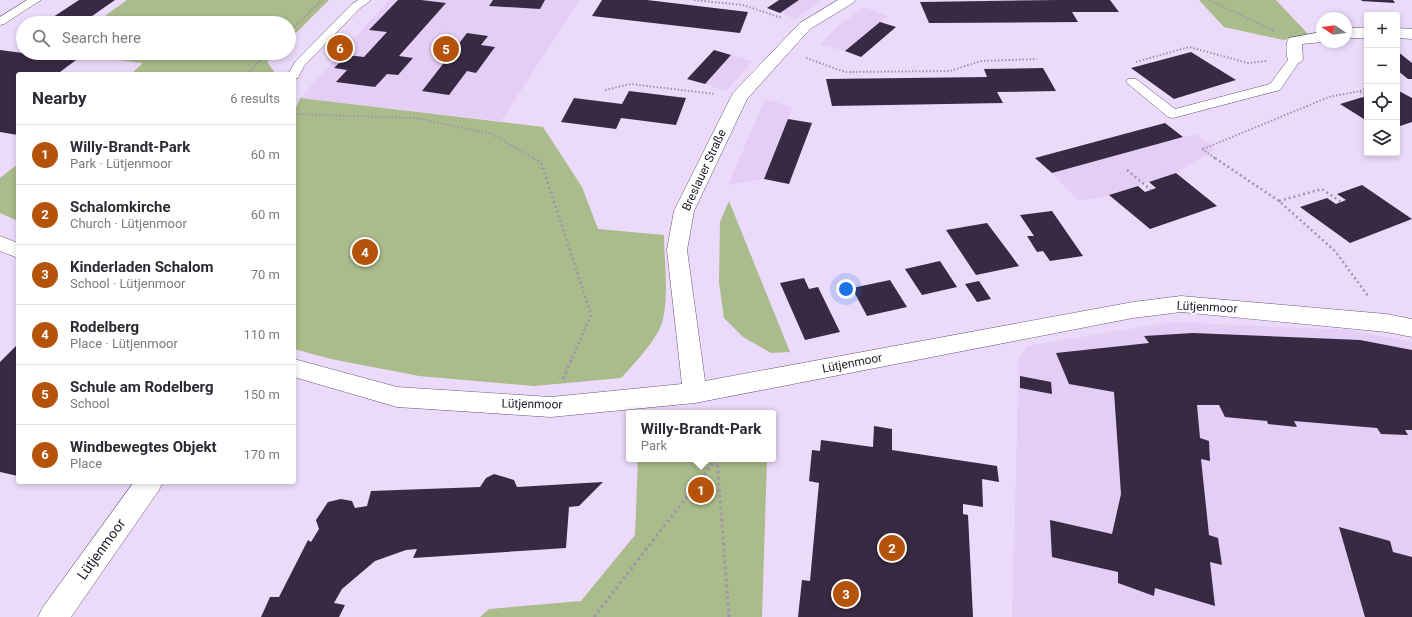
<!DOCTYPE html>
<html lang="en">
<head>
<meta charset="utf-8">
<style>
	:root { --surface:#fff; --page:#f7f7f7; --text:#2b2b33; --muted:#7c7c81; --line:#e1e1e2; --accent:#b45309 }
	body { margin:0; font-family:Roboto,sans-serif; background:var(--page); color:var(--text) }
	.controls { position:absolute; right:12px; top:12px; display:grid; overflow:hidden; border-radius:4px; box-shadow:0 2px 6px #0003 }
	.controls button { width:36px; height:36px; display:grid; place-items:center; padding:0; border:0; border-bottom:1px solid var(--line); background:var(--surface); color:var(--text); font:20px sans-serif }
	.compass { position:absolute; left:1316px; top:12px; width:36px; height:36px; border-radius:50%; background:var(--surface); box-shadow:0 2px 6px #0003; rotate:283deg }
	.you { position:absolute; left:846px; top:289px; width:14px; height:14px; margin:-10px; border:3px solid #fff; border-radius:50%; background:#1a73e8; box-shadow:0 0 0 6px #1a73e833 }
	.badge { display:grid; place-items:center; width:26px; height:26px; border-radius:50%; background:var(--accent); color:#fff; font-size:13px; font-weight:700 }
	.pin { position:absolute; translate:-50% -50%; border:2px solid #fff; box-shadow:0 1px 4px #0006 }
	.popup { position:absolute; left:626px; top:410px; width:150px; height:52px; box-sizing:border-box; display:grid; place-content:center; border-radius:4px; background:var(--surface); filter:drop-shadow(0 1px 3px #0005); font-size:13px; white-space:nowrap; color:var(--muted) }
	.popup b { font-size:15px; color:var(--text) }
	.popup::after { content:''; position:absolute; left:50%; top:100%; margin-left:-8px; border:8px solid transparent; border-top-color:var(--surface) }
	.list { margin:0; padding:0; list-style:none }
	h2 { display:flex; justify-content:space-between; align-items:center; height:52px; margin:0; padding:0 16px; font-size:17px }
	h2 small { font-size:13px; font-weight:400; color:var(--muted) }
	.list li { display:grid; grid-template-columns:26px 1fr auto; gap:12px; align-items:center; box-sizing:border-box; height:60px; padding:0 16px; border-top:1px solid var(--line) }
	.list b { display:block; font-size:15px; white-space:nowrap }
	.list p { margin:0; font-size:13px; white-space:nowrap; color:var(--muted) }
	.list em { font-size:13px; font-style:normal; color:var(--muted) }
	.icon { flex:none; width:22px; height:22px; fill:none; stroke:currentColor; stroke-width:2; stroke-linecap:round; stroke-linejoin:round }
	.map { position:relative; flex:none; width:1412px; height:617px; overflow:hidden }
	.search { position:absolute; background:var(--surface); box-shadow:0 2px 6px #0003; left:16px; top:16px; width:280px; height:44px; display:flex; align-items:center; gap:10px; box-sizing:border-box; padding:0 14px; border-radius:22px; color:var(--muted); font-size:15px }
	.panel { position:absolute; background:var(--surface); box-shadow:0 2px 6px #0003; left:16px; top:72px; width:280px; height:412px; border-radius:4px }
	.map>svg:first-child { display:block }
	.built { fill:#e4cef5 }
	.green { fill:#aabb8c }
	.building { fill:#382a43 }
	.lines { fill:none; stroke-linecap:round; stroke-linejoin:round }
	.service-casing { stroke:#655671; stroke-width:1 }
	.minor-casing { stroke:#655671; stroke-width:1 }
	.path-far2 { stroke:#a193ac; stroke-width:2; stroke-dasharray:1.5 2; stroke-linecap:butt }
	.path-far1 { stroke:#a193ac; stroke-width:2.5; stroke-dasharray:2 3; stroke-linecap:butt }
	.path { stroke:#a193ac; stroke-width:3; stroke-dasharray:2.5 3.5; stroke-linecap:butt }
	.service { fill:#fff; fill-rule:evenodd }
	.minor { fill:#fff; fill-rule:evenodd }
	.labels { text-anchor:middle; stroke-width:4; stroke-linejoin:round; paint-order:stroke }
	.street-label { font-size:12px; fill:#211a26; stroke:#fff }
	.near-street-label { font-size:14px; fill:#211a26; stroke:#fff }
</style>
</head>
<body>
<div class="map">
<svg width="1412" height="617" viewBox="0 0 1412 617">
	<rect width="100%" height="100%" fill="#ecdafa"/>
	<g class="built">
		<polygon points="389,0 580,0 501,121 300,98"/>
		<polygon points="799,0 823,0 795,19 780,13"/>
		<polygon points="864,7 888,16 845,51 820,44 838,26"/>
		<polygon points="731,55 753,61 726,91 705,84"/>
		<polygon points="765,99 793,107 764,179 728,185"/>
		<polygon points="1196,134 1215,149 1176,173 1109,195 1079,201 1052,173"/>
		<polygon points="1172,322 1348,330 1412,342 1412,617 1012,617 1019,359 1027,346"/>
	</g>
	<g class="green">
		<polygon points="127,0 329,0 289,40 289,23 95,23"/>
		<polygon points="1199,0 1276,0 1308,34 1284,40 1224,27"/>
		<polygon points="57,53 276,53 267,62 276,74 131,74 143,63"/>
		<path d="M300,98l243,29 39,60 16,42 66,6c0,26 7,75 -6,97 -10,17 -24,32 -37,46l-87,8 -115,-10 -88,-17 -37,-10v-237z"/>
		<polygon points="18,164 18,221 0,213 0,178"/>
		<polygon points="729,201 790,352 771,353 743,337 724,318 719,283 720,222"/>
		<polygon points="638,459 767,459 762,617 480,617 489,609 581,601 635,535"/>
	</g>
	<g class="building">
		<polygon points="79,0 115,0 82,23 44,23"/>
		<polygon points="398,0 421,0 446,3 399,56 413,58 398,75 387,74 375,87 336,82 347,70 334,68 347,55 364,57 387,32 369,30"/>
		<polygon points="493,0 545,0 540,9 489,6"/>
		<polygon points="602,0 647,0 748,12 740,33 592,16"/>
		<polygon points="779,0 799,0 780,13 767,8"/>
		<polygon points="1058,0 1110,0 1119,12 1072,12 1078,22 929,23 920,2"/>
		<polygon points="1362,0 1393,0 1395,3 1361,1"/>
		<polygon points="880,22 896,27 861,57 845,51"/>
		<polygon points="467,33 488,36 481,45 495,47 476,73 467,71 449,95 422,91"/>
		<polygon points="0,50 76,60 60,72 69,74 18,74 18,135 0,132"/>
		<polygon points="714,50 731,55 705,84 687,79"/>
		<polygon points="1397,51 1412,63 1412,79 1408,79 1397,70"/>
		<polygon points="1191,52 1236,80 1174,99 1131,68"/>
		<polygon points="1043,68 1056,91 997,92 1003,103 832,106 826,79 987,77 984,69"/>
		<polygon points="1397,90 1412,98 1412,122 1397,127"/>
		<polygon points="629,91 686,98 676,125 621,118 616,129 561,122 574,98 622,104"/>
		<polygon points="1363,97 1367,100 1367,121 1340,104"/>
		<polygon points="788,119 812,123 789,184 764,179"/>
		<polygon points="1165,123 1183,137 1052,173 1035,158"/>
		<polygon points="1176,173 1217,206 1150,229 1109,195 1138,186 1145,192 1156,188 1149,182"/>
		<polygon points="1362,185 1412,219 1350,243 1300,207 1327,198 1336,204 1346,200 1337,194"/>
		<polygon points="1052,211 1083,256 1050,261 1043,251 1037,252 1027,236 1034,236 1020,215"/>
		<polygon points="987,223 1011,255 1019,266 976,275 946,230"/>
		<polygon points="940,261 957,287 922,295 905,269"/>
		<polygon points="804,278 809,289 818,287 840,332 805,340 780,283"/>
		<polygon points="890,280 907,307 867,316 852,288"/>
		<polygon points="979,281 991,299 977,302 965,284"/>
		<polygon points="1193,333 1360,340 1412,350 1412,430 1405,430 1408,435 1381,434 1377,428 1294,421 1297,427 1268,424 1267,421 1225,417 1219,405 1197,405 1200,438 1209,441 1210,461 1201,459 1209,535 1218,538 1222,565 1210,562 1215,606 1155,588 1154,596 1118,583 1118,572 1052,557 1050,520 1112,534 1121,494 1114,392 1069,384 1056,353 1149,343 1144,336"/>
		<polygon points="18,344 18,476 0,472 0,362"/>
		<polygon points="1020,376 1051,382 1052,394 1020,388"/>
		<polygon points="874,426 892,429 892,450 997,466 999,482 982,479 983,507 963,504 963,514 968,515 973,617 798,617 802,580 810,581 819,483 809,481 812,450 820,451 821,440 873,447"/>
		<polygon points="494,474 514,480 517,487 603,482 579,506 569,507 566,548 413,558 417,549 406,550 375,561 342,589 334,603 345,605 339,617 261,617 270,597 279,597 308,540 311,542 319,529 316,520 328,502 341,499 352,501 355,508 367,506 371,491 480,487 486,478"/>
		<polygon points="1339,527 1390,541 1393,552 1412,557 1412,617 1365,617"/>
	</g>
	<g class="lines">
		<g class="service-casing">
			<g id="service">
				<polygon points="27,0 41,0 4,24 0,25 0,17"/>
				<polygon points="358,0 371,0 359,9 304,66 298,78 294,79 294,74 288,74 295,62 351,5"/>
				<polygon points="1295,55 1299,56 1301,59 1280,90 1173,118 1168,117 1126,82 1128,79 1136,79 1175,109 1270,84 1291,56"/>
			</g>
		</g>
		<g class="minor-casing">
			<g id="minor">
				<polygon points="838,0 855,0 853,3 810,29 747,99 694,211 687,250 705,381 1133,302 1181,296 1386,314 1412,319 1412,337 1386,332 1181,312 1133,318 695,403 551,417 397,407 294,377 294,359 397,387 551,397 682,384 667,250 674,211 733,93 800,23"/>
				<rect x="1346" y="28" width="21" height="10"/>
				<polygon points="1397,28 1412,29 1412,39 1397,38"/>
				<path d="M1322,32v10l-20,2 1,15 -2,3 -6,2 -6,-2c-3,-5 -4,-19 0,-24z"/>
				<polygon points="0,236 18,243 18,258 0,251"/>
				<polygon points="134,482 163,482 159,490 71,617 38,617 43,607"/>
			</g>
		</g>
		<g class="path-far2">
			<polyline points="694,0 743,5 782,18"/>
			<polyline points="1209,0 1274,31"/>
			<polyline points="289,32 322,0"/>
			<polyline points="806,58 845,72 950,71 981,61 1037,59"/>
			<polyline points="1136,62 1189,47 1248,63 1267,61"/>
			<polyline points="247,74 268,53"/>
			<polyline points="605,90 631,84 715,94"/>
			<polyline points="1360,92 1367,95"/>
			<polyline points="294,114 416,118 492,134 535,159"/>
			<polyline points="1202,149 1216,159"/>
			<polyline points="1203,149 1329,97 1360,91 1367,88"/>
		</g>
		<g class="path-far1">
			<polyline points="533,158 541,162 591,315 571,360"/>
			<polyline points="1215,158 1279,201 1335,251 1368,296"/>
			<polyline points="1127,170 1151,190"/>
			<polyline points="1279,201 1322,189 1341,202"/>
		</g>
		<g class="path">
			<polyline points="563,379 572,359"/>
			<polyline points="717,459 729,617"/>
			<polyline points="594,617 716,459"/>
		</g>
		<use href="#service" class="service"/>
		<use href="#minor" class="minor"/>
	</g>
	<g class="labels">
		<g class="street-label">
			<text transform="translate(704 170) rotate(-65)" y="4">Breslauer Straße</text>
			<text transform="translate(1207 307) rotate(3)" y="4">Lütjenmoor</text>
			<text transform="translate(852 363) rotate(-11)" y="4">Lütjenmoor</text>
			<text transform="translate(532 404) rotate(1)" y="4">Lütjenmoor</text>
		</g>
		<g class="near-street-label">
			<text transform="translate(101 549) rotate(-54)" y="5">Lütjenmoor</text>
		</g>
	</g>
</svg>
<div class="controls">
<button>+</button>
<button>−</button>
<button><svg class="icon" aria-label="locate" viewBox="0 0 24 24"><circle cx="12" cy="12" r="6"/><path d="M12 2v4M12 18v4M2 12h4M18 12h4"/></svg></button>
<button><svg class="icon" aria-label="layers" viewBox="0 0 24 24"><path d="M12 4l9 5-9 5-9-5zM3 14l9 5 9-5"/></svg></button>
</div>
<svg class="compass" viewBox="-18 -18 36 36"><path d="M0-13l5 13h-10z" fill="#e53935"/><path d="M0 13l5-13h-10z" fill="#7c7c81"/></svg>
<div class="you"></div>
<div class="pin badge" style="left:701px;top:490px">1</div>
<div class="popup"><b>Willy-Brandt-Park</b>Park</div>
<div class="pin badge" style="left:892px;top:548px">2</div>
<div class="pin badge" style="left:846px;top:594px">3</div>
<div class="pin badge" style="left:365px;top:252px">4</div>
<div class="pin badge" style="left:446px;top:49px">5</div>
<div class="pin badge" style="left:340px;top:48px">6</div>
<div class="search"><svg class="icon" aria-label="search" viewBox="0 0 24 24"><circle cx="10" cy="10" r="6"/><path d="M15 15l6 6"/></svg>Search here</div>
<section class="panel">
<h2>Nearby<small>6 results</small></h2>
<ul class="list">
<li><span class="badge">1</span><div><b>Willy-Brandt-Park</b><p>Park · Lütjenmoor</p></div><em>60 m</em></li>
<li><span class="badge">2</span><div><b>Schalomkirche</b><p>Church · Lütjenmoor</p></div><em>60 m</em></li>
<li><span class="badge">3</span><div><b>Kinderladen Schalom</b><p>School · Lütjenmoor</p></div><em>70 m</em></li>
<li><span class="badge">4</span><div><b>Rodelberg</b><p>Place · Lütjenmoor</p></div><em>110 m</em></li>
<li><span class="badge">5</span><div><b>Schule am Rodelberg</b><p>School</p></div><em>150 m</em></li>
<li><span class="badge">6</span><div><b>Windbewegtes Objekt</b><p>Place</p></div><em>170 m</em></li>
</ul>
</section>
</div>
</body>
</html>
